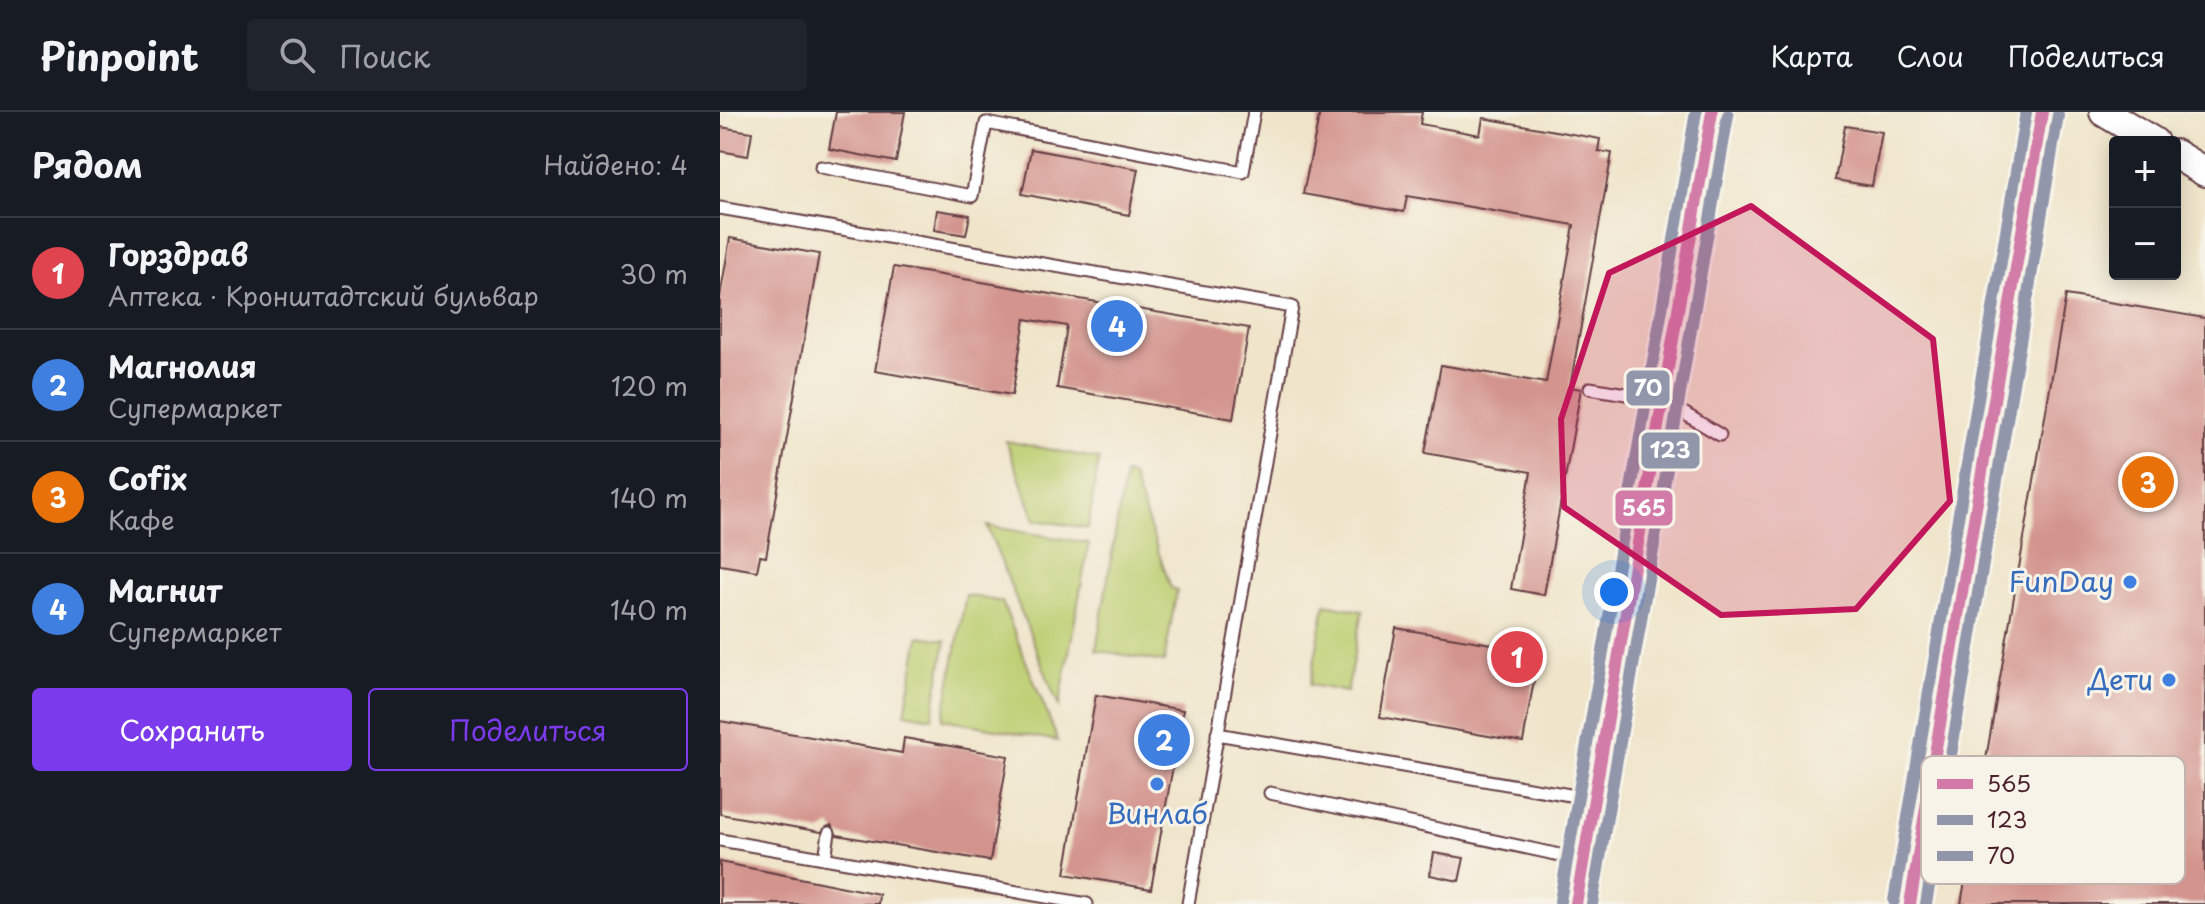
<!DOCTYPE html>
<html lang="ru">
<head>
<meta charset="utf-8">
<style>
	:root { --surface:#171b24; --page:#20242c; --text:#f1f3f6; --muted:#9ea1a6; --line:#363941; --accent:#7c3aed }
	body { margin:0; font-family:"Playpen Sans",sans-serif; background:var(--page); color:var(--text) }
	.controls { position:absolute; right:24px; top:24px; display:grid; overflow:hidden; border-radius:8px; box-shadow:0 4px 20px #0003 }
	.controls button { width:72px; height:72px; display:grid; place-items:center; padding:0; border:0; border-bottom:2px solid var(--line); background:var(--surface); color:var(--text); font:40px sans-serif }
	.you { position:absolute; left:894px; top:480px; width:28px; height:28px; margin:-20px; border:6px solid #fff; border-radius:50%; background:#1a73e8; box-shadow:0 0 0 12px #1a73e833 }
	.badge { display:grid; place-items:center; width:52px; height:52px; border-radius:50%; background:var(--accent); color:#fff; font-size:26px; font-weight:700 }
	.pin { position:absolute; translate:-50% -50%; border:4px solid #fff; box-shadow:0 2px 8px #0006 }
	.list { margin:0; padding:0; list-style:none }
	h2 { display:flex; justify-content:space-between; align-items:center; height:104px; margin:0; padding:0 32px; font-size:34px }
	h2 small { font-size:26px; font-weight:400; color:var(--muted) }
	.list li { display:grid; grid-template-columns:52px 1fr auto; gap:24px; align-items:center; box-sizing:border-box; height:112px; padding:0 32px; border-top:2px solid var(--line) }
	.list b { display:block; font-size:30px; white-space:nowrap }
	.list p { margin:0; font-size:26px; white-space:nowrap; color:var(--muted) }
	.list em { font-size:26px; font-style:normal; color:var(--muted) }
	.actions { display:flex; gap:16px; padding:24px 32px }
	.actions a { flex:1; padding:18px 0; border:2px solid var(--accent); border-radius:8px; text-align:center; font-size:28px; color:var(--accent) }
	.actions .main { background:var(--accent); color:#fff }
	.icon { flex:none; width:44px; height:44px; fill:none; stroke:currentColor; stroke-width:2; stroke-linecap:round; stroke-linejoin:round }
	.map { position:relative; flex:none; width:1485px; height:792px; overflow:hidden }
	header { display:flex; align-items:center; gap:48px; box-sizing:border-box; height:112px; padding:0 40px; background:var(--surface); border-bottom:2px solid var(--line) }
	header strong { font-size:38px }
	nav { display:flex; gap:44px; margin-inline-start:auto; font-size:28px }
	.search { width:560px; height:72px; background:var(--page); display:flex; align-items:center; gap:20px; box-sizing:border-box; padding:0 28px; border-radius:8px; color:var(--muted); font-size:30px }
	main { display:flex }
	aside { flex:1; background:var(--surface) }
	.map>svg:first-child { display:block }
	.green { fill:#bcce70; stroke:#83764e; stroke-width:2 }
	.building { fill:#d3948e }
	.lines { fill:none; stroke-linecap:round; stroke-linejoin:round }
	.service-casing { stroke:#633d43; stroke-width:15 }
	.tertiary-casing { stroke:#633d43; stroke-width:32 }
	.secondary-casing { stroke:#633d43; stroke-width:36 }
	.service { stroke:#fff; stroke-width:11 }
	.tertiary { stroke:#fff; stroke-width:28 }
	.secondary { stroke:#fff; stroke-width:32 }
	.bus-1-casing { stroke:#f7f3e8; stroke-width:18 }
	.bus-2-casing { stroke:#f7f3e8; stroke-width:18 }
	.bus-3-casing { stroke:#f7f3e8; stroke-width:18 }
	.bus-1 { stroke:#d27ba8; stroke-width:12 }
	.bus-2 { stroke:#9296aa; stroke-width:12 }
	.bus-3 { stroke:#9296aa; stroke-width:12 }
	.marked { fill:#c2185b; fill-opacity:0.2; stroke:#c2185b; stroke-width:6; stroke-linejoin:round }
	.shop-dot { fill:#3f7fe0; stroke:#f7f3e8; stroke-width:3 }
	.labels { text-anchor:middle; stroke-width:6; stroke-linejoin:round; paint-order:stroke }
	.shop-label { font-size:28px; fill:#366cbe; stroke:#f7f3e8; text-anchor:end }
	.key { fill:#f7f3e8; stroke:#c3b3af; stroke-width:2 }
	.key-label { font-size:22px; fill:#4a1f2b }
	.line-badge { stroke:#f7f3e8; stroke-width:3 }
	.badge-label { font-size:22px; text-anchor:middle; font-weight:bold; fill:#fff }
</style>
</head>
<body>
<header>
<strong>Pinpoint</strong>
<div class="search"><svg class="icon" aria-label="search" viewBox="0 0 24 24"><circle cx="10" cy="10" r="6"/><path d="M15 15l6 6"/></svg>Поиск</div>
<nav><a>Карта</a><a>Слои</a><a>Поделиться</a></nav>
</header>
<main>
<aside>
<h2>Рядом<small>Найдено: 4</small></h2>
<ul class="list">
<li><span class="badge" style="background:#e0444e">1</span><div><b>Горздрав</b><p>Аптека · Кронштадтский бульвар</p></div><em>30 m</em></li>
<li><span class="badge" style="background:#3f7fe0">2</span><div><b>Магнолия</b><p>Супермаркет</p></div><em>120 m</em></li>
<li><span class="badge" style="background:#e8710a">3</span><div><b>Cofix</b><p>Кафе</p></div><em>140 m</em></li>
<li><span class="badge" style="background:#3f7fe0">4</span><div><b>Магнит</b><p>Супермаркет</p></div><em>140 m</em></li>
</ul>
<div class="actions"><a class="main">Сохранить</a><a>Поделиться</a></div>
</aside>
<div class="map">
<svg width="1485" height="792" viewBox="0 0 1485 792">
	<rect width="100%" height="100%" fill="#f7f3e8"/>
	<filter id="ink" filterUnits="userSpaceOnUse"><feTurbulence type="fractalNoise" baseFrequency=".0125" numOctaves="2"/><feDisplacementMap in="SourceGraphic" scale="16" xChannelSelector="R" yChannelSelector="G"/><feConvolveMatrix kernelMatrix="1 2 1 2 8 2 1 2 1" color-interpolation-filters="sRGB"/></filter>
	<filter id="wash" filterUnits="userSpaceOnUse"><feTurbulence type="fractalNoise" baseFrequency=".006" numOctaves="4" result="noise"/><feDisplacementMap in="SourceGraphic" scale="32" xChannelSelector="R" yChannelSelector="G"/><feGaussianBlur stdDeviation="1.8" result="paint"/><feColorMatrix in="noise" values="0 0 0 0 0 0 0 0 0 0 0 0 0 0 0 0 0 1.4 0 .05"/><feComposite in="paint" operator="in"/></filter>
	<g filter="url(#wash)">
		<rect width="100%" height="100%" fill="#f0e5cb"/>
		<g class="green">
			<polygon points="286,329 379,347 368,416 315,408"/>
			<polygon points="405,362 412,364 451,476 457,478 444,550 376,538"/>
			<polygon points="267,414 369,431 339,595"/>
			<polygon points="246,483 282,490 338,629 223,607"/>
			<polygon points="605,492 642,499 627,580 590,573"/>
			<polygon points="199,524 226,528 212,606 185,601"/>
		</g>
		<g id="blocks">
			<g class="building">
				<polygon points="116,0 185,0 176,50 109,37"/>
				<polygon points="600,0 702,0 700,12 760,23 763,6 880,27 878,39 892,41 850,275 861,277 824,483 791,477 811,360 705,341 721,253 826,271 854,113 687,84 684,100 583,82"/>
				<polygon points="1125,14 1162,20 1152,74 1115,68"/>
				<polygon points="0,15 32,20 28,44 0,39"/>
				<polygon points="311,37 418,57 409,103 302,82"/>
				<polygon points="217,98 250,103 246,123 214,118"/>
				<polygon points="10,126 99,142 46,445 40,444 37,459 0,453 0,185"/>
				<polygon points="174,155 529,216 513,307 337,276 347,214 305,207 292,283 155,259"/>
				<polygon points="1346,183 1485,206 1485,792 1241,792"/>
				<polygon points="676,516 819,540 803,630 660,605"/>
				<polygon points="376,583 463,598 431,777 345,762"/>
				<polygon points="0,609 182,641 184,626 288,644 270,749 117,723 111,713 101,720 0,702"/>
				<polygon points="714,741 744,746 739,769 710,763"/>
				<polygon points="0,750 159,782 158,792 0,792"/>
			</g>
		</g>
	</g>
	<g filter="url(#ink)">
		<use href="#blocks" fill-opacity="0" stroke="#633d43" stroke-width="2"/>
		<g class="lines">
			<g class="service-casing">
				<g id="service">
					<polyline points="101,55 252,84 266,11 523,60 534,0"/>
					<polyline points="0,96 572,195 468,792"/>
					<polyline points="870,276 942,288 1000,323"/>
					<polyline points="497,622 873,687"/>
					<polyline points="550,681 863,748"/>
					<polyline points="0,728 367,792"/>
					<polyline points="105,746 109,721"/>
				</g>
			</g>
			<g class="tertiary-casing">
				<g id="tertiary">
					<polyline points="1384,0 1434,30"/>
					<polyline points="1455,42 1485,60"/>
				</g>
			</g>
			<g class="secondary-casing">
				<g id="secondary">
					<polyline points="856,792 992,0"/>
					<polyline points="1190,792 1322,0"/>
				</g>
			</g>
			<use href="#service" class="service"/>
			<use href="#tertiary" class="tertiary"/>
			<use href="#secondary" class="secondary"/>
			<g class="bus-1-casing">
				<g id="bus-1">
					<polyline points="856,792 992,0"/>
					<polyline points="1190,792 1322,0"/>
				</g>
			</g>
			<g class="bus-2-casing">
				<g id="bus-2">
					<polyline points="872,792 1008,3"/>
					<polyline points="1206,792 1338,3"/>
				</g>
			</g>
			<g class="bus-3-casing">
				<g id="bus-3">
					<polyline points="840,789 976,0"/>
					<polyline points="1174,789 1306,0"/>
				</g>
			</g>
			<use href="#bus-1" class="bus-1"/>
			<use href="#bus-2" class="bus-2"/>
			<use href="#bus-3" class="bus-3"/>
		</g>
	</g>
	<path class="marked" d="M1031,94l182,133 17,162 -94,108 -135,6 -157,-108 -3,-88 48,-146z"/>
	<g class="shop-dot">
		<circle cx="1410" cy="470" r="8"/>
		<circle cx="1449" cy="568" r="8"/>
		<circle cx="437" cy="672" r="8"/>
	</g>
	<g class="labels">
		<g class="shop-label">
			<text x="1394" y="480">FunDay</text>
			<text x="1433" y="578">Дети</text>
			<text x="437" y="712" text-anchor="middle">Винлаб</text>
		</g>
	</g>
	<rect x="1201" y="644" width="264" height="128" rx="12" class="key"/>
	<rect x="1217" y="667" width="36" height="10" fill="#d27ba8"/>
	<rect x="1217" y="703" width="36" height="10" fill="#9296aa"/>
	<rect x="1217" y="739" width="36" height="10" fill="#9296aa"/>
	<g class="key-label">
		<text x="1267" y="680">565</text>
		<text x="1267" y="716">123</text>
		<text x="1267" y="752">70</text>
	</g>
	<g class="line-badge">
		<rect x="905" y="257" width="46" height="38" rx="8" fill="#9296aa"/>
		<rect x="920" y="319" width="61" height="39" rx="8" fill="#9296aa"/>
		<rect x="894" y="377" width="60" height="38" rx="8" fill="#d27ba8"/>
	</g>
	<g class="badge-label">
		<text x="928" y="284">70</text>
		<text x="950" y="346">123</text>
		<text x="924" y="404">565</text>
	</g>
</svg>
<div class="controls">
<button>+</button>
<button>−</button>
</div>
<div class="you"></div>
<div class="pin badge" style="left:797px;top:545px;background:#e0444e">1</div>
<div class="pin badge" style="left:444px;top:628px;background:#3f7fe0">2</div>
<div class="pin badge" style="left:1428px;top:370px;background:#e8710a">3</div>
<div class="pin badge" style="left:397px;top:214px;background:#3f7fe0">4</div>
</div>
</main>
</body>
</html>
